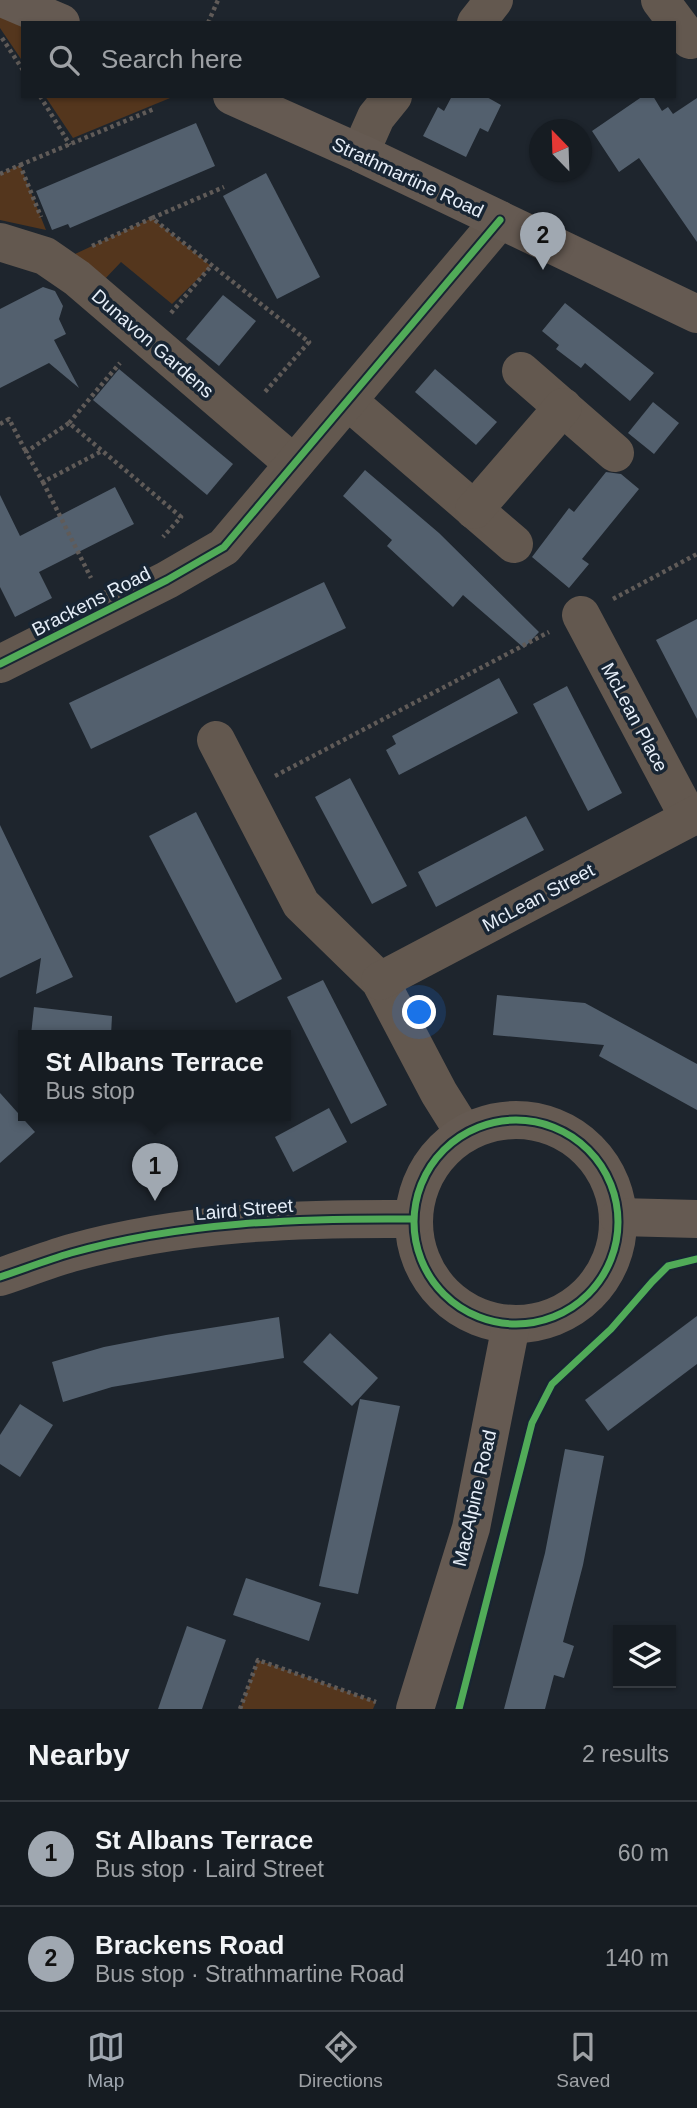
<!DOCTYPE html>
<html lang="en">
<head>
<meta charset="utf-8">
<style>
	:root { --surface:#161c22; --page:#1f252a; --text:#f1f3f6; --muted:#9ea1a5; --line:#353a40; --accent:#a0a8b1 }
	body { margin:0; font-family:Helvetica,sans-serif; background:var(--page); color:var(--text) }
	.controls { position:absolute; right:21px; bottom:21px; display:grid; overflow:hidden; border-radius:0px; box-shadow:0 2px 5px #0004 }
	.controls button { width:63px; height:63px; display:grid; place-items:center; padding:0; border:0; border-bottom:2px solid var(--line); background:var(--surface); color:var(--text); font:35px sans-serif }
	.compass { position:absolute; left:529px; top:119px; width:63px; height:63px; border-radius:50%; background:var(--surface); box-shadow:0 2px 5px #0004; rotate:337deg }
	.you { position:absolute; left:420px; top:1013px; width:24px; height:24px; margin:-18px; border:5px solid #fff; border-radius:50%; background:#1a73e8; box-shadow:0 0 0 10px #1a73e833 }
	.badge { display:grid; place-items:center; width:46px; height:46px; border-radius:50%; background:var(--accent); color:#111; font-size:23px; font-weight:700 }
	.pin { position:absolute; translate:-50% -58px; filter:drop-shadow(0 2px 4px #0008) }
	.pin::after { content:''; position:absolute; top:37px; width:24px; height:21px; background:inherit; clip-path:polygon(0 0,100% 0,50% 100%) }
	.popup { position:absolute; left:18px; top:1030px; width:273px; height:91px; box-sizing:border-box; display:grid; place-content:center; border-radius:0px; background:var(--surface); filter:drop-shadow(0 2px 5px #0005); font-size:23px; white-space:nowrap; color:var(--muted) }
	.popup b { font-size:26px; color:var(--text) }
	.popup::after { content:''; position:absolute; left:50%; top:100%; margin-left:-14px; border:14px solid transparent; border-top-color:var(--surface) }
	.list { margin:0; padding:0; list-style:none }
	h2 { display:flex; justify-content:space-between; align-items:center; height:91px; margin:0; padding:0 28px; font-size:30px }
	h2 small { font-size:23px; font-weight:400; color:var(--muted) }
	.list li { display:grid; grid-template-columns:46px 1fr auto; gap:21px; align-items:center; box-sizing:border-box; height:105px; padding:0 28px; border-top:2px solid var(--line) }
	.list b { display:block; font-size:26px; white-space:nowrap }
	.list p { margin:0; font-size:23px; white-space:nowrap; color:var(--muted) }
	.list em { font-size:23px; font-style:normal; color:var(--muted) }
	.icon { flex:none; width:38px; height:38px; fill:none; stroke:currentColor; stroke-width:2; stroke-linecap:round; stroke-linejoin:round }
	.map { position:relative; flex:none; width:697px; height:1709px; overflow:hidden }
	.search { position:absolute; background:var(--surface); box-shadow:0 2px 5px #0004; left:21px; right:21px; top:21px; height:77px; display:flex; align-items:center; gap:18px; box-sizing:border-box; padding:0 24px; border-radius:0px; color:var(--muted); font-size:26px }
	.sheet { height:301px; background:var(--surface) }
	nav { display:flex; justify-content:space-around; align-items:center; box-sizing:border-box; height:98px; border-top:2px solid var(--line); background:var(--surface); font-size:19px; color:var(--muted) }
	nav a { display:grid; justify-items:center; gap:4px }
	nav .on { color:var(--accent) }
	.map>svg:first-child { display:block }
	.green { fill:#54361d }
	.building { fill:#53606e }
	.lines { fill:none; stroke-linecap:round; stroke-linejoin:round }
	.path { stroke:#605b58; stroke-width:4.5; stroke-dasharray:3.5 3.5; stroke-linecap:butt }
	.street { stroke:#63584f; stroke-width:38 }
	.secondary { stroke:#655a52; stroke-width:38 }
	.cycleway-casing { stroke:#182533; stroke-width:11 }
	.cycleway { stroke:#51ab58; stroke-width:7 }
	.labels { text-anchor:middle; stroke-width:7; stroke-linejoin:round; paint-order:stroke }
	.street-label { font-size:19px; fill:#e6eef8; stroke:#182533 }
</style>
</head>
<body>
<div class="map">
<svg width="697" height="1709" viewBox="0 0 697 1709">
	<rect width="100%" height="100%" fill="#1e252d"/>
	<g class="green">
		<polygon points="0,15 23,26 23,62 0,28"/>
		<polygon points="45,96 175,96 73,138"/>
		<polygon points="20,165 46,230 0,220 0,174"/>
		<polygon points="152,218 211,266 172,304 121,262 103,281 75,254"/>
		<polygon points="258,1660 376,1702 373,1709 240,1709"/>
	</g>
	<g class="building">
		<polygon points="452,96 485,96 501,105 488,132 480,128 466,157 423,136 438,107 444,111"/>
		<polygon points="643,96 653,96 662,111 668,107 673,114 697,98 697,242 639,158 619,172 592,131"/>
		<polygon points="196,123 215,166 70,228 68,224 52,230 36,191"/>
		<polygon points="266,173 320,277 277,299 223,196"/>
		<polygon points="43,287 55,291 63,306 59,319 66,334 54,340 79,388 49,363 0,388 0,309"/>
		<polygon points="223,295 256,321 219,366 186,339"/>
		<polygon points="565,303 654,373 630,401 585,363 581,368 556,349 559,345 542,331"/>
		<polygon points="119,369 233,464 207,495 93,400"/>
		<polygon points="435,369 497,422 476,445 415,392"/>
		<polygon points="653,402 679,423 654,454 628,433"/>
		<polygon points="365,470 439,533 539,632 524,648 463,595 453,607 387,546 392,540 343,496"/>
		<polygon points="606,472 621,474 639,489 582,559 589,564 569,588 532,557 569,508 574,512"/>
		<polygon points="115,487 134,524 39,572 52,598 15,617 0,587 0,495 20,536"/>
		<polygon points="324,582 346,628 91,749 69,703"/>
		<polygon points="697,619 697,719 656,640"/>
		<polygon points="499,678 518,713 399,775 386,750 396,744 392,736"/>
		<polygon points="567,686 622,793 588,811 533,704"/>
		<polygon points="350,778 407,886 372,904 315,797"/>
		<polygon points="196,812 282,979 236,1003 149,836"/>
		<polygon points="526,816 544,850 436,907 418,872"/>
		<polygon points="0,825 73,977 36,994 41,958 0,978"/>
		<polygon points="323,980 387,1105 351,1124 287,997"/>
		<polygon points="497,995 585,1003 697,1064 697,1110 599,1056 604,1045 493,1035"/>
		<polygon points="34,1007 112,1016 111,1035 31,1035"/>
		<polygon points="0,1093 35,1132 0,1163"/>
		<polygon points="329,1108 347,1142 293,1172 275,1137"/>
		<polygon points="697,1316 697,1364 608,1431 585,1400"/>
		<polygon points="279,1317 284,1358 112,1387 63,1402 52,1362 104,1347 166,1335"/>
		<polygon points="330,1333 378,1378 352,1406 303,1362"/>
		<polygon points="360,1399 400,1406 358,1594 319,1586"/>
		<polygon points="20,1404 53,1425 20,1477 0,1464 0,1435"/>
		<polygon points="565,1449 604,1456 583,1565 563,1642 574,1646 564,1678 554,1675 545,1709 504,1709 545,1553"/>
		<polygon points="246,1578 321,1603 309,1641 233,1615"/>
		<polygon points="187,1626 226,1640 202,1709 158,1709"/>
	</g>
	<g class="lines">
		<g class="path">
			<polyline points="208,23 218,0"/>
			<polyline points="2,38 23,70"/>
			<polyline points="40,96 70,145"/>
			<polyline points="20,165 154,109"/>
			<polyline points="0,174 20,165 41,217"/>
			<polyline points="152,218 224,187"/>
			<polyline points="92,246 152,218 309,342 264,393"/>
			<polyline points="171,313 211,266"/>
			<polyline points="69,423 120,363"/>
			<polyline points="0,424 9,419 26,452"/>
			<polyline points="100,452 43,482 26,452 69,423 181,517 163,537"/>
			<polyline points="43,482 91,578"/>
			<polyline points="613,599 697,554"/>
			<polyline points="275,776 549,632"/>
			<polyline points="240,1709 258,1660 376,1702"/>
		</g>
		<g class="street">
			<polyline points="660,0 690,40"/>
			<polyline points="476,23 494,0"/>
			<polyline points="360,153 376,117 393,96"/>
			<polyline points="0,242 45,256 77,278 294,464"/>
			<polyline points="521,371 615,453"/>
			<polyline points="348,401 514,544"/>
			<polyline points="474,510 563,407"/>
			<polyline points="581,615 689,818"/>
			<polyline points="0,664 167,580 224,547 500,220"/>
			<polyline points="216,740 301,904 380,981 439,1093 464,1133"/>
			<polyline points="380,981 697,814"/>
		</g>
		<g class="secondary">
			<polyline points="7,0 61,23"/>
			<polyline points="232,96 360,153 697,314"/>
			<circle cx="516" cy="1222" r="102"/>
			<polyline points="619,1217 697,1219"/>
			<path d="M0,1277c24,-8 47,-17 71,-24 111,-31 228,-35 342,-34"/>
			<polyline points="415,1709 471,1528 511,1325"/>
		</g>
		<g class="cycleway-casing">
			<g id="cycleway">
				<polyline points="0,664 167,580 224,547 500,220"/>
				<circle cx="516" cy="1222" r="102"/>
				<path d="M0,1277c24,-8 47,-17 71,-24 111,-31 228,-35 342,-34"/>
				<polyline points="459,1709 532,1423 552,1384 611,1329 652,1282 668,1266 697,1259"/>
			</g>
		</g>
		<use href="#cycleway" class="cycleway"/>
	</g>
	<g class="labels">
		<g class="street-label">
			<text transform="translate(408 177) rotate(25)" y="7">Strathmartine Road</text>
			<text transform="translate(153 343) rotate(41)" y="7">Dunavon Gardens</text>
			<text transform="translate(91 601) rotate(-27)" y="7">Brackens Road</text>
			<text transform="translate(635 717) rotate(62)" y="7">McLean Place</text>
			<text transform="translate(538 897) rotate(-28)" y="7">McLean Street</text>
			<text transform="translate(244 1209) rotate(-5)" y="7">Laird Street</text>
			<text transform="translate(474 1498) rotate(-77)" y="7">MacAlpine Road</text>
		</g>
	</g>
</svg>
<div class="controls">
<button><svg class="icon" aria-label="layers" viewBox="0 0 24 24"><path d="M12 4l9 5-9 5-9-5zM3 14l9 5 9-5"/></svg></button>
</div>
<svg class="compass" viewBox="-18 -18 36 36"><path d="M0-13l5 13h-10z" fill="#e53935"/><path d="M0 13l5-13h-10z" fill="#9ea1a5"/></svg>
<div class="you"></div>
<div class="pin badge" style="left:155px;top:1201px">1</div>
<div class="popup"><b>St Albans Terrace</b>Bus stop</div>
<div class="pin badge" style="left:543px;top:270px">2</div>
<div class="search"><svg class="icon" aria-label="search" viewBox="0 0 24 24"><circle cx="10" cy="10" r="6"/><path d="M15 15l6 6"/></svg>Search here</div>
</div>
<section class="sheet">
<h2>Nearby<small>2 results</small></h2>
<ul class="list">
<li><span class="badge">1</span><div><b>St Albans Terrace</b><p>Bus stop · Laird Street</p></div><em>60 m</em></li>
<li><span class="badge">2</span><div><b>Brackens Road</b><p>Bus stop · Strathmartine Road</p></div><em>140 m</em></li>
</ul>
</section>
<nav>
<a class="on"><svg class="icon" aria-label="map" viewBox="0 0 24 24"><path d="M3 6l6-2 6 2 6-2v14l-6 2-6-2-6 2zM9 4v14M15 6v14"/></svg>Map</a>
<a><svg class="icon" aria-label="directions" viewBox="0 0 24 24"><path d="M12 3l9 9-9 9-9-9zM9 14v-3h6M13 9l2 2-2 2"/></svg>Directions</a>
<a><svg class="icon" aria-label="saved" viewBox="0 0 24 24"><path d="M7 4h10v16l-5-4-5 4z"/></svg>Saved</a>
</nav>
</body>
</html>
